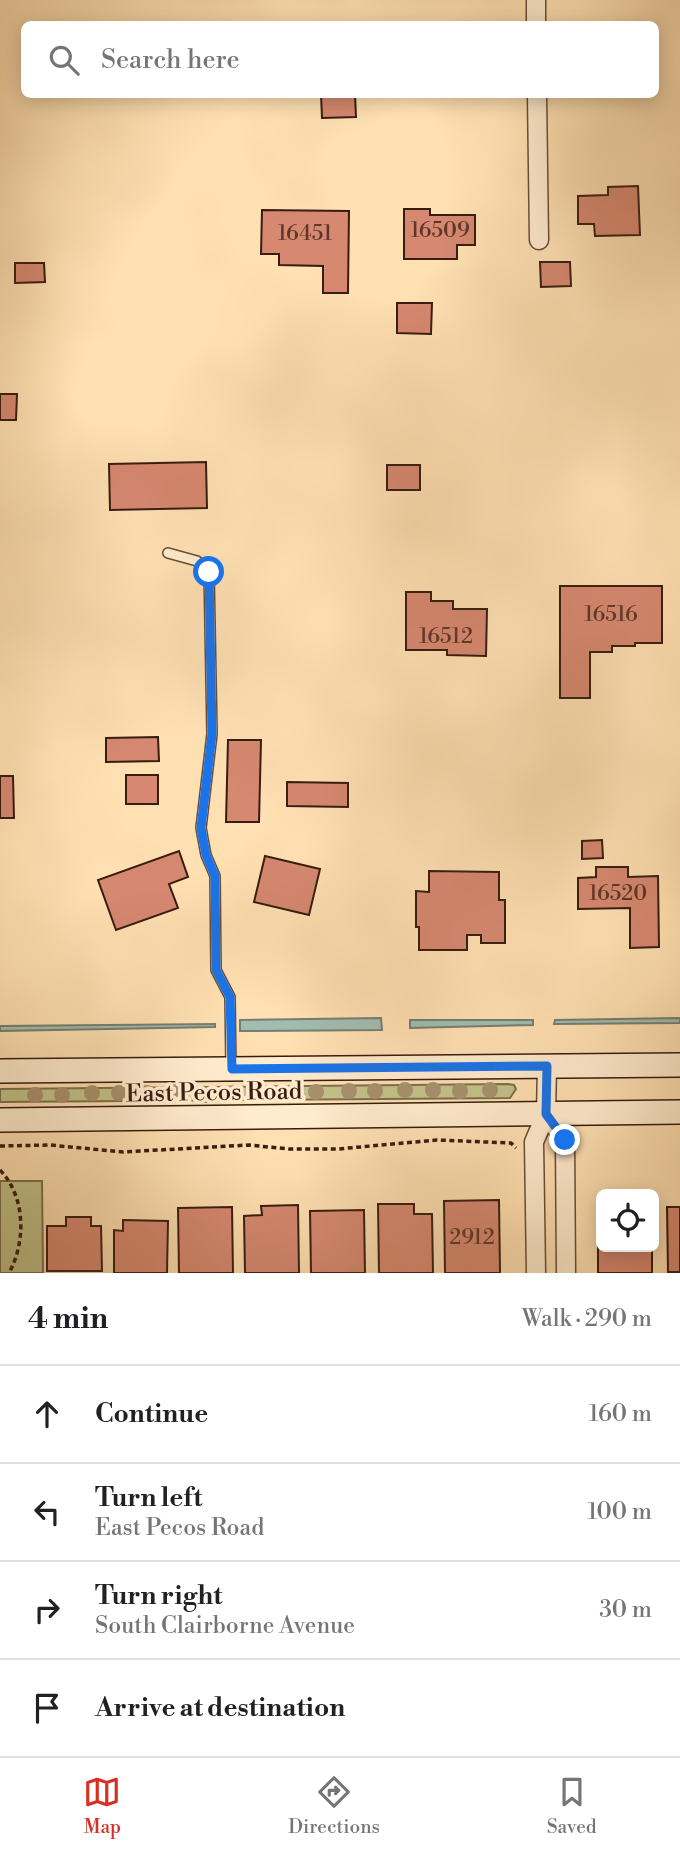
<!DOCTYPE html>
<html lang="en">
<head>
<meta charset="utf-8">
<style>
	:root { --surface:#fff; --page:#f6f6f6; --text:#202124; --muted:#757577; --line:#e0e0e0; --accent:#d93025 }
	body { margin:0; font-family:"Libre Bodoni",serif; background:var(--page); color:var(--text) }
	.controls { position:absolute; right:21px; bottom:21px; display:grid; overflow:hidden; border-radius:10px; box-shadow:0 4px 18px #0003 }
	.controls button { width:63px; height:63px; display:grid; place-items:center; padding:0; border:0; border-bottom:2px solid var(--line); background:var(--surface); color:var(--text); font:35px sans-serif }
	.stop { position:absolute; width:21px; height:21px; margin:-16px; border:5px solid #1a73e8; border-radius:50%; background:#fff }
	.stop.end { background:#1a73e8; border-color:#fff; box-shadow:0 2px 7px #0008 }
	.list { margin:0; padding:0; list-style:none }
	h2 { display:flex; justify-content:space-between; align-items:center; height:91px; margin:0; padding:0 28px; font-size:30px }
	h2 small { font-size:23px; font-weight:400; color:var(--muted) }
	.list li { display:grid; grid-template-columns:46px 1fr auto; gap:21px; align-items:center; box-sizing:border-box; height:98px; padding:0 28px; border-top:2px solid var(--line) }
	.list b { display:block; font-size:26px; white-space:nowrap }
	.list p { margin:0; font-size:23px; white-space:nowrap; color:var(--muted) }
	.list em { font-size:23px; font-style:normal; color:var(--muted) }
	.icon { flex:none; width:38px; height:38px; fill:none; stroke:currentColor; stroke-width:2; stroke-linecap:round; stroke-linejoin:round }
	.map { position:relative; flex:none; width:680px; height:1273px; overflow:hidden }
	.search { position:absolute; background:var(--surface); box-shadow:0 4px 18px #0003; left:21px; right:21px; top:21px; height:77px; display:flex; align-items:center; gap:18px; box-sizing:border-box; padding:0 24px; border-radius:10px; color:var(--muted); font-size:26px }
	.sheet { height:483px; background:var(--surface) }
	nav { display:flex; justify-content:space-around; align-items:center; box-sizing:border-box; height:98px; border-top:2px solid var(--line); background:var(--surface); font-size:19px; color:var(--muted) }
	nav a { display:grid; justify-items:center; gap:4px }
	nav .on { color:var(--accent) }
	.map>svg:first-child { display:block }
	.green { fill:#c2c28a; stroke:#7c6f4d; stroke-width:2 }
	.water { fill:#a0bdb0; stroke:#767d70; stroke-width:2 }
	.building { fill:#d68870; stroke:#371c10; stroke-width:2 }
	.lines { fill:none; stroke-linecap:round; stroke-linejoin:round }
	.service-casing { stroke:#694d38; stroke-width:12 }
	.minor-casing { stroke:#694d38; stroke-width:21 }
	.secondary-casing { stroke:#371c10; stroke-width:26 }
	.path { stroke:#371c10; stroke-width:3.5; stroke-dasharray:5 3.5; stroke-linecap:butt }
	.service { stroke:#ffebcd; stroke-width:9 }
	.minor { stroke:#ffebcd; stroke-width:18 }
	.secondary { stroke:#ffebcd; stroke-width:23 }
	.tree { fill:#a8906d }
	.route { stroke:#1a73e8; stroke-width:9 }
	.labels { text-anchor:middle; stroke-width:7; stroke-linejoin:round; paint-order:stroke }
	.number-label { font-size:21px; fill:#5f3728 }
	.street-label { font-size:24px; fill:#371c10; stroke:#ffebcd }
</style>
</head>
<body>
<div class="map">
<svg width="680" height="1273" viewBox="0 0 680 1273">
	<rect width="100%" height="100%" fill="#ffe0b2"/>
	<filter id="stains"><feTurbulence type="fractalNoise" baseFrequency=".00286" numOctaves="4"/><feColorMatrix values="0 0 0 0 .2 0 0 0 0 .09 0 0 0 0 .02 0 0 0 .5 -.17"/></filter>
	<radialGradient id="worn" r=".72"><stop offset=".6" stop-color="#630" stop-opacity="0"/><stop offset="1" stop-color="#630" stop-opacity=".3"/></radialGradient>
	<g class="green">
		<polygon points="508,1084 514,1085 516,1089 510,1098 0,1102 0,1089"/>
		<polygon points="0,1181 42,1181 43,1273 0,1273"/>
	</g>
	<g class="water">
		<polygon points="381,1018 382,1030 240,1031 240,1020"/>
		<polygon points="680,1018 680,1023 554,1024 555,1020"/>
		<polygon points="410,1020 533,1020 533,1025 410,1028"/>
		<polygon points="215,1024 215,1027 0,1031 0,1026"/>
	</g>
	<g class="building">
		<polygon points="321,94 355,94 356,117 322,118"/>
		<polygon points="638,186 640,235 595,236 594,224 578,224 578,196 608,195 608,187"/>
		<polygon points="404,209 430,209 430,215 475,215 475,245 457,245 457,259 404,259"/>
		<polygon points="262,210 349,211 348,293 323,293 323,266 279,265 279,254 261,254"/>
		<polygon points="540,262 570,262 571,286 541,287"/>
		<polygon points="15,263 44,263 45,282 15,283"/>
		<polygon points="397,303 432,303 431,334 397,333"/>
		<polygon points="0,394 17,394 16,420 0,420"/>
		<polygon points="206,462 207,508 110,510 109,464"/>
		<rect x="387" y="465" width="33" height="25"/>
		<polygon points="560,586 662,586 662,643 635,643 635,646 612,646 612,652 590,652 590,698 560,698"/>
		<polygon points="406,592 431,592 431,601 453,601 453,609 487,609 486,656 447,655 447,650 406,650"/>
		<polygon points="158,737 159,761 106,762 106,738"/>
		<polygon points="228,740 261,740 259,822 226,822"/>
		<rect x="126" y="775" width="32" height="29"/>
		<polygon points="0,776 13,776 14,818 0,818"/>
		<polygon points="287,782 348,783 348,807 287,806"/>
		<polygon points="602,840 603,858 582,859 582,841"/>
		<polygon points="179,851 188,877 169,884 178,908 116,930 98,880"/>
		<polygon points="265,856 320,869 309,915 254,902"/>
		<polygon points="596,867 628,867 628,877 658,876 659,947 630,948 630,908 578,909 578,878 596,877"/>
		<polygon points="429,871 499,872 499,900 505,900 505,943 481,943 481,935 467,935 467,950 419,950 419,927 416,927 416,891 429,892"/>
		<polygon points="499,1200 500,1273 445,1273 444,1201"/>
		<polygon points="378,1204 414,1204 414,1214 432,1214 433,1273 379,1273"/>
		<polygon points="298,1205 299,1273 245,1273 244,1216 262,1215 261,1206"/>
		<polygon points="232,1207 233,1273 179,1273 178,1208"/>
		<polygon points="667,1207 680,1207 680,1272 668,1272"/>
		<polygon points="364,1210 365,1273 311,1273 310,1211"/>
		<polygon points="598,1211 601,1211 601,1247 652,1247 652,1273 598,1273"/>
		<polygon points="66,1217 91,1217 91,1226 101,1226 102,1271 47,1271 47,1226 66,1226"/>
		<polygon points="123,1220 168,1221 167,1273 114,1273 114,1230 123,1231"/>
	</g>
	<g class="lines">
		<g class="service-casing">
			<polyline id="service" points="168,553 197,561 209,572 212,734 201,828 206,855 215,876 216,970 230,997 231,1067"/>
		</g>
		<g class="minor-casing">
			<g id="minor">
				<polyline points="536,0 536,24"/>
				<polyline points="537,94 539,240"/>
				<polyline points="546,1114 565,1140 566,1273"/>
				<polyline points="536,1273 534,1142 546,1114 547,1066"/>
			</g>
		</g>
		<g class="secondary-casing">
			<g id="secondary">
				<polyline points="0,1071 680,1065"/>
				<polyline points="0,1120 680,1112"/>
			</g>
		</g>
		<g class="path">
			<polyline points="0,1146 50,1145 123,1152 249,1145 289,1149 338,1149 437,1140 511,1143 516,1148"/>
			<path d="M0,1170c26,27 26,72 9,103"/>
		</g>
		<use href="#service" class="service"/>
		<use href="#minor" class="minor"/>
		<use href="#secondary" class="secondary"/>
	</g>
	<g class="tree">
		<circle cx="405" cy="1090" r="8"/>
		<circle cx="433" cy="1090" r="8"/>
		<circle cx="490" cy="1090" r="8"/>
		<circle cx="349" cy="1091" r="8"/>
		<circle cx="375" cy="1091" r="8"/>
		<circle cx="460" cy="1091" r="8"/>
		<circle cx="176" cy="1092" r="8"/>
		<circle cx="316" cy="1092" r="8"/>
		<circle cx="92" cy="1093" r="8"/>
		<circle cx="119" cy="1093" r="8"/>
		<circle cx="147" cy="1093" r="8"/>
		<circle cx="234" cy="1093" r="8"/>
		<circle cx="289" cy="1093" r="8"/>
		<circle cx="35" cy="1095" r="8"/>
		<circle cx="62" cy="1095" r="8"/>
		<circle cx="206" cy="1095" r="8"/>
	</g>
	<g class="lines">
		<polyline class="route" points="209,572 212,734 201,828 206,855 215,876 216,970 230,997 232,1069 547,1066 546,1114 565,1140"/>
	</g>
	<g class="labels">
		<g class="number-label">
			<text x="440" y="237">16509</text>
			<text x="305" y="240">16451</text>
			<text x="611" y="621">16516</text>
			<text x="446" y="643">16512</text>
			<text x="618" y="900">16520</text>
			<text x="472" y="1244">2912</text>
		</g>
		<g class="street-label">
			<text transform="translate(214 1092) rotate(-1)" y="8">East Pecos Road</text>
		</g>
	</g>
	<rect width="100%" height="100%" filter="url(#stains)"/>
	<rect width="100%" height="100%" fill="url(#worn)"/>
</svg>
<div class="controls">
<button><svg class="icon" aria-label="locate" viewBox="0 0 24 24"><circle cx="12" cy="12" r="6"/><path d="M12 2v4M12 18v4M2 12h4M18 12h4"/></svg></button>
</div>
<div class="stop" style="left:209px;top:572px"></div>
<div class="stop end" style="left:565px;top:1140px"></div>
<div class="search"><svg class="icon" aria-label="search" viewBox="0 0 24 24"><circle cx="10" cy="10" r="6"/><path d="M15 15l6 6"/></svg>Search here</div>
</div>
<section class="sheet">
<h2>4 min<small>Walk · 290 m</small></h2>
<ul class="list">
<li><svg class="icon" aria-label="ahead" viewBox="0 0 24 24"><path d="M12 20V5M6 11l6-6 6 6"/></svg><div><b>Continue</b></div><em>160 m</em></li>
<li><svg class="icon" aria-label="left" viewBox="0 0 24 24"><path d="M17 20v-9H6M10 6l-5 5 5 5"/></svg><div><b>Turn left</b><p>East Pecos Road</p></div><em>100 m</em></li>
<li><svg class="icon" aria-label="right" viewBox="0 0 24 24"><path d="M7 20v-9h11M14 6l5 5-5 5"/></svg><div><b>Turn right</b><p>South Clairborne Avenue</p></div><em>30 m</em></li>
<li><svg class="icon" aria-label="arrive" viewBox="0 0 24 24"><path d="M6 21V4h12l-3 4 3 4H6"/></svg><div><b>Arrive at destination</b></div></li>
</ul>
</section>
<nav>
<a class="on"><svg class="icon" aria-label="map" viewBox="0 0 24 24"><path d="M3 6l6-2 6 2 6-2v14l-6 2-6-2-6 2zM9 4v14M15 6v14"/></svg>Map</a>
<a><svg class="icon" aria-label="directions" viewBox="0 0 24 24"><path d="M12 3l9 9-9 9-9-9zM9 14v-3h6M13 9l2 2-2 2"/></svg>Directions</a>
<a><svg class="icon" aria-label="saved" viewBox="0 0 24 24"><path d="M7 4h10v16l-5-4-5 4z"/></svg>Saved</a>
</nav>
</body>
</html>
